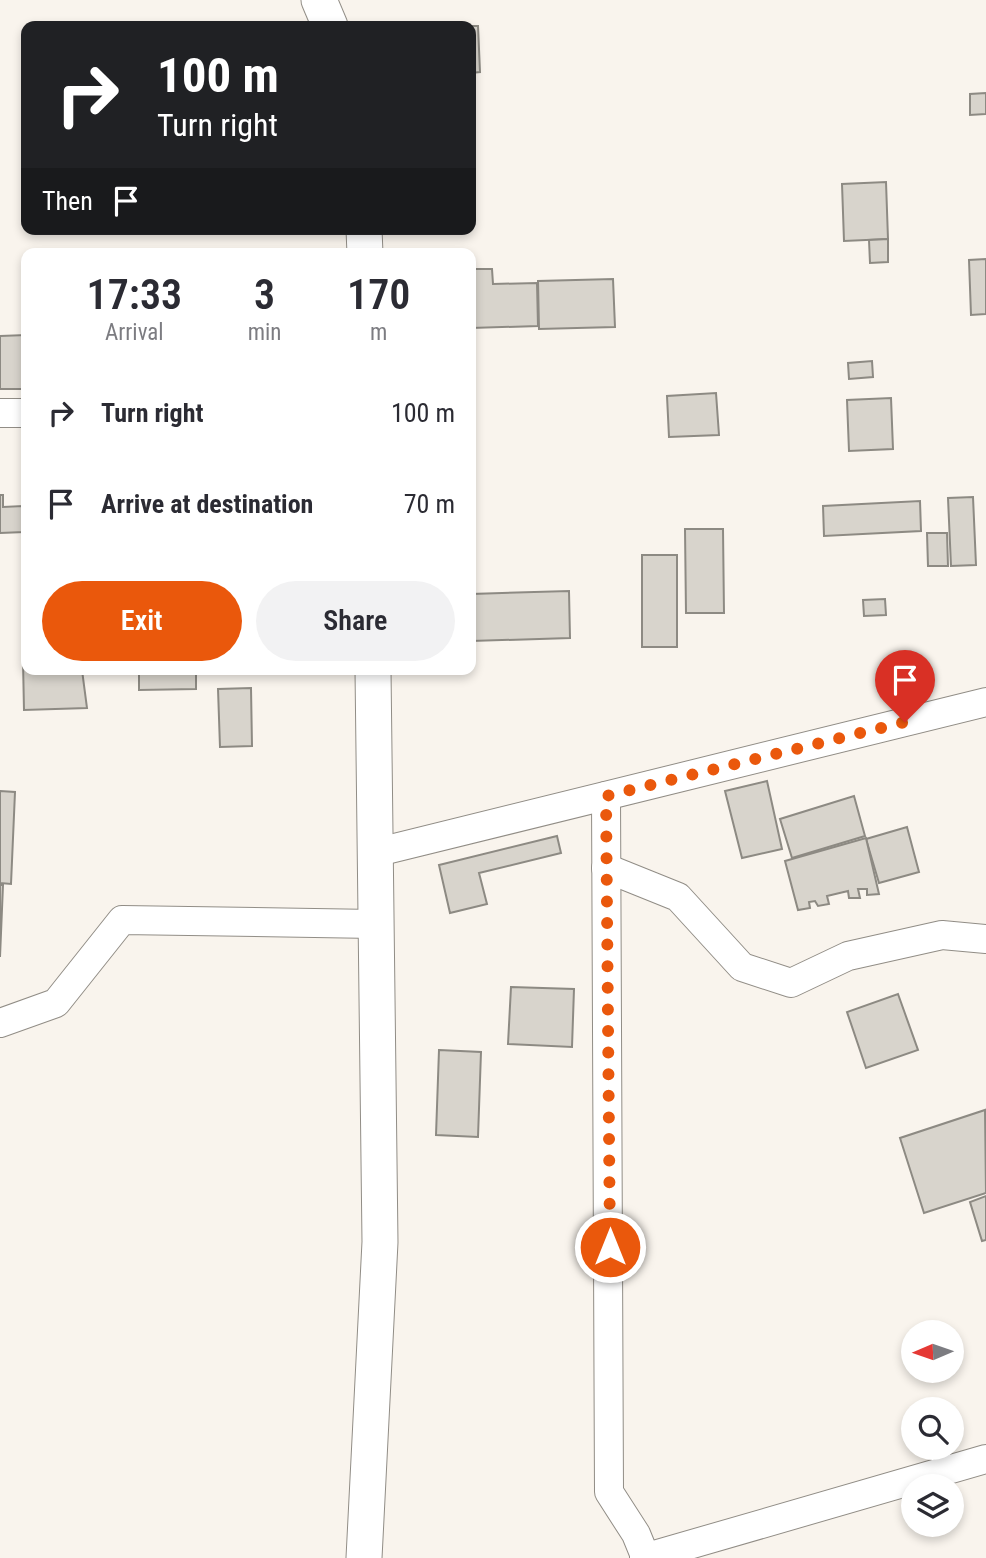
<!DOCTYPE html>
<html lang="en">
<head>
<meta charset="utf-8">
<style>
	body { margin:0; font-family:"Roboto Condensed",sans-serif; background:#f2f2f3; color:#2b2b33; height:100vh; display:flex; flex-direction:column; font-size:26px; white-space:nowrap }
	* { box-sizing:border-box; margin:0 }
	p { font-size:23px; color:#7c7c81 }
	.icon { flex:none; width:38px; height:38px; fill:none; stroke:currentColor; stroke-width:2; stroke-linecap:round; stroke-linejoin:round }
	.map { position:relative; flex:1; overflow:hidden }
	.drawer { position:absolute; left:21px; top:248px; width:455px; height:427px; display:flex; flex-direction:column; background:#fff; border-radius:14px; box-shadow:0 4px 10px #0003 }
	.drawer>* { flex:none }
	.hud { position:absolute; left:21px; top:21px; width:455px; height:214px; border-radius:14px; box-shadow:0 4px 10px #0003; background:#202124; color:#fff; overflow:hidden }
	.needle { width:46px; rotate:268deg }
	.fabs { position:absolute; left:901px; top:1320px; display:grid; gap:14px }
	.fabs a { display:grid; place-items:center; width:63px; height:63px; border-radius:50%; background:#fff; box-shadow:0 4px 10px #0003; font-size:35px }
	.pin { position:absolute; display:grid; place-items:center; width:60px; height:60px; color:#fff; margin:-72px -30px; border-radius:50% 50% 50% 0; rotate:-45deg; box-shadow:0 0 7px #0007 }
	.pin .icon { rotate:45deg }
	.me { position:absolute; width:77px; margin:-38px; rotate:0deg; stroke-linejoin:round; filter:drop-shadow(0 0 5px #0008) }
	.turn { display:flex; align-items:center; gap:24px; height:147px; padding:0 21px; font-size:32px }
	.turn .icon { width:91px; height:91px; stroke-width:2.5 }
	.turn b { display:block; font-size:49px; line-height:60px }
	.then { display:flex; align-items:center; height:66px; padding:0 21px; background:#0003; gap:14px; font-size:26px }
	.eta { display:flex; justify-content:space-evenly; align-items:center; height:119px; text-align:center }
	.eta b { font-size:42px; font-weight:600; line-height:49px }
	.button { display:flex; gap:14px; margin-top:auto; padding:14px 21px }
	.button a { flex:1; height:80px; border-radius:42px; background:#ea580c; color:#fff; font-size:28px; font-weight:600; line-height:80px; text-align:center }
	.button a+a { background:#f2f2f3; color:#2b2b33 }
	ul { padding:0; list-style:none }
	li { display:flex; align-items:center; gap:21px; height:91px; padding:0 21px }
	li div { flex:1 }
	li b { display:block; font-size:26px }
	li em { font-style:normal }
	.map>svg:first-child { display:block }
	.building { fill:#d8d4cc; stroke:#8d8a83; stroke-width:2 }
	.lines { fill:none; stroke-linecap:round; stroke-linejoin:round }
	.minor-casing { stroke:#918d86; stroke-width:30 }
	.tertiary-casing { stroke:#918d86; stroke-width:37 }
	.minor { stroke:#fff; stroke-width:28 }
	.tertiary { stroke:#fff; stroke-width:35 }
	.route { stroke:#ea580c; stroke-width:12; stroke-dasharray:0 21.6 }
</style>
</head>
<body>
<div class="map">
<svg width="986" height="1558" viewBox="0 0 986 1558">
	<rect width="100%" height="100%" fill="#f9f4ed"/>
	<g class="building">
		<path d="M 461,26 L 478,26 L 480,72 L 471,73 L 471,26 Z"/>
		<path d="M 986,93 L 986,114 L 970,115 L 970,94 Z"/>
		<path d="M 886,182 L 888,239 L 844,241 L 842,184 Z"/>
		<path d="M 888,239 L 888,262 L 870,263 L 869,240 Z"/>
		<path d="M 986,259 L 986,314 L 971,315 L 969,260 Z"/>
		<path d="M 471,269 L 492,269 L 493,284 L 537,283 L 538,326 L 471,328 Z"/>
		<path d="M 613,279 L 615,327 L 539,329 L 538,281 Z"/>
		<path d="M 26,335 L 26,389 L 0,389 L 0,336 Z"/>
		<path d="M 872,361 L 873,377 L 849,379 L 848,363 Z"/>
		<path d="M 716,393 L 719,435 L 669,437 L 667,396 Z"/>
		<path d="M 891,398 L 893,449 L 849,451 L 847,400 Z"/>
		<path d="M 0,495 L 3,495 L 3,507 L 23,506 L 24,532 L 0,533 Z"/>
		<path d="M 973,497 L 976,565 L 951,566 L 948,498 Z"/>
		<path d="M 920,501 L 921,531 L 824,536 L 823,506 Z"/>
		<path d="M 685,529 L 723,529 L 724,613 L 686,613 Z"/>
		<path d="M 927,533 L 947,533 L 948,566 L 928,566 Z"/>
		<rect x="642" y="555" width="35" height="92"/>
		<path d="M 569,591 L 570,638 L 471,641 L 471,594 Z"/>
		<path d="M 885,599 L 886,615 L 864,616 L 863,600 Z"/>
		<path d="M 23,661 L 26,661 L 26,670 L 82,670 L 87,708 L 24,710 Z"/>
		<path d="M 139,670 L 196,670 L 196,689 L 139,690 Z"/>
		<path d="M 251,688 L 252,746 L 220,747 L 218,689 Z"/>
		<path d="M 767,781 L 782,849 L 742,858 L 725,791 Z"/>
		<path d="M 0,791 L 15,792 L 11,884 L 0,883 Z"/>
		<path d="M 854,796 L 865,836 L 792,858 L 780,819 Z"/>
		<path d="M 907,827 L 919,872 L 879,883 L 866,839 Z"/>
		<path d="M 557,836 L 561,853 L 479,873 L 487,904 L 450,913 L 439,865 Z"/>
		<path d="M 866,838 L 879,894 L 867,895 L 867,889 L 858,889 L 860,898 L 849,898 L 848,891 L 827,896 L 829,904 L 818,906 L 815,901 L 809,902 L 810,908 L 798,910 L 785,861 Z"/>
		<path d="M 0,885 L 3,885 L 0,957 Z"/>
		<path d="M 511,987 L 574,989 L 572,1047 L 508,1044 Z"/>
		<path d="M 898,994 L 918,1050 L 866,1068 L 847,1012 Z"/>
		<path d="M 439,1050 L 481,1052 L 478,1137 L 436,1135 Z"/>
		<path d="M 985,1110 L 986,1193 L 924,1213 L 900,1138 Z"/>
		<path d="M 986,1196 L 986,1240 L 982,1241 L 970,1202 Z"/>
	</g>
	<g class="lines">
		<defs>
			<g id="minor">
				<path d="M 0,413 L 26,413"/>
				<path d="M 606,796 L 609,1492 L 636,1534 L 645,1556"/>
				<path d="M 374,853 L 986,702"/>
				<path d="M 606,868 L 678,897 L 742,967 L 791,983 L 848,956 L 942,935 L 986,939"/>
				<path d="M 0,1023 L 56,1003 L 122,920 L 375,924"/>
				<path d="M 644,1558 L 986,1459"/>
			</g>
			<g id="tertiary">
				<path d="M 319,0 L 330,26"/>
				<path d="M 364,229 L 365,254"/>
				<path d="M 364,1558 L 380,1242 L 373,670"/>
			</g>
		</defs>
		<use href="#minor" class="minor-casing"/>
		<use href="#tertiary" class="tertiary-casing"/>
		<use href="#minor" class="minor"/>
		<use href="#tertiary" class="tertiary"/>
	</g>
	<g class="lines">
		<path class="route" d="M 610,1247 L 606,796 L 905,722"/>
	</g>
</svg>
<div class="fabs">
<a><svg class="needle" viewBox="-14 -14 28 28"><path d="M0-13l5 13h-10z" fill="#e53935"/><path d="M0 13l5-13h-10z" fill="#7c7c81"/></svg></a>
<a><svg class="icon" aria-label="search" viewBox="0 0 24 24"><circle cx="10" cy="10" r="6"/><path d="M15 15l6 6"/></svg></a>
<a><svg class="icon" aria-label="layers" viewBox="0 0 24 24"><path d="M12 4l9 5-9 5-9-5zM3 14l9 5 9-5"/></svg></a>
</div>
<div class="pin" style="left:905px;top:722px;background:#d93025"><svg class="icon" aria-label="arrive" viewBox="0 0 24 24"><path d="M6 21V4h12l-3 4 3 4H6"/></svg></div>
<svg class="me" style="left:610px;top:1247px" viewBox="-20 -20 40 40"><circle r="17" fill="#ea580c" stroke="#fff" stroke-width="3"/><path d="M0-11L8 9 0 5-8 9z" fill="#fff"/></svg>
<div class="hud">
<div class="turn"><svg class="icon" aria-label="right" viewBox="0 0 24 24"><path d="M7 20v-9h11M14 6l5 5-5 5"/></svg><div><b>100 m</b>Turn right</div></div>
<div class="then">Then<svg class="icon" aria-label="arrive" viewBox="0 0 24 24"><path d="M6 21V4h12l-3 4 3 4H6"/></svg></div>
</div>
<section class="drawer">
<div class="eta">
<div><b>17:33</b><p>Arrival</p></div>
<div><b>3</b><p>min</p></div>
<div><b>170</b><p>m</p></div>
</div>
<ul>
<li><svg class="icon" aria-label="right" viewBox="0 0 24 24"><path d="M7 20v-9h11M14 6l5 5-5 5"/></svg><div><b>Turn right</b></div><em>100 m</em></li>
<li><svg class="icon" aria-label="arrive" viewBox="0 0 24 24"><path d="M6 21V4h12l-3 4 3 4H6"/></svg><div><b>Arrive at destination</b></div><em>70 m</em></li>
</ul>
<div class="button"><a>Exit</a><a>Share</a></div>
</section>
</div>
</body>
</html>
